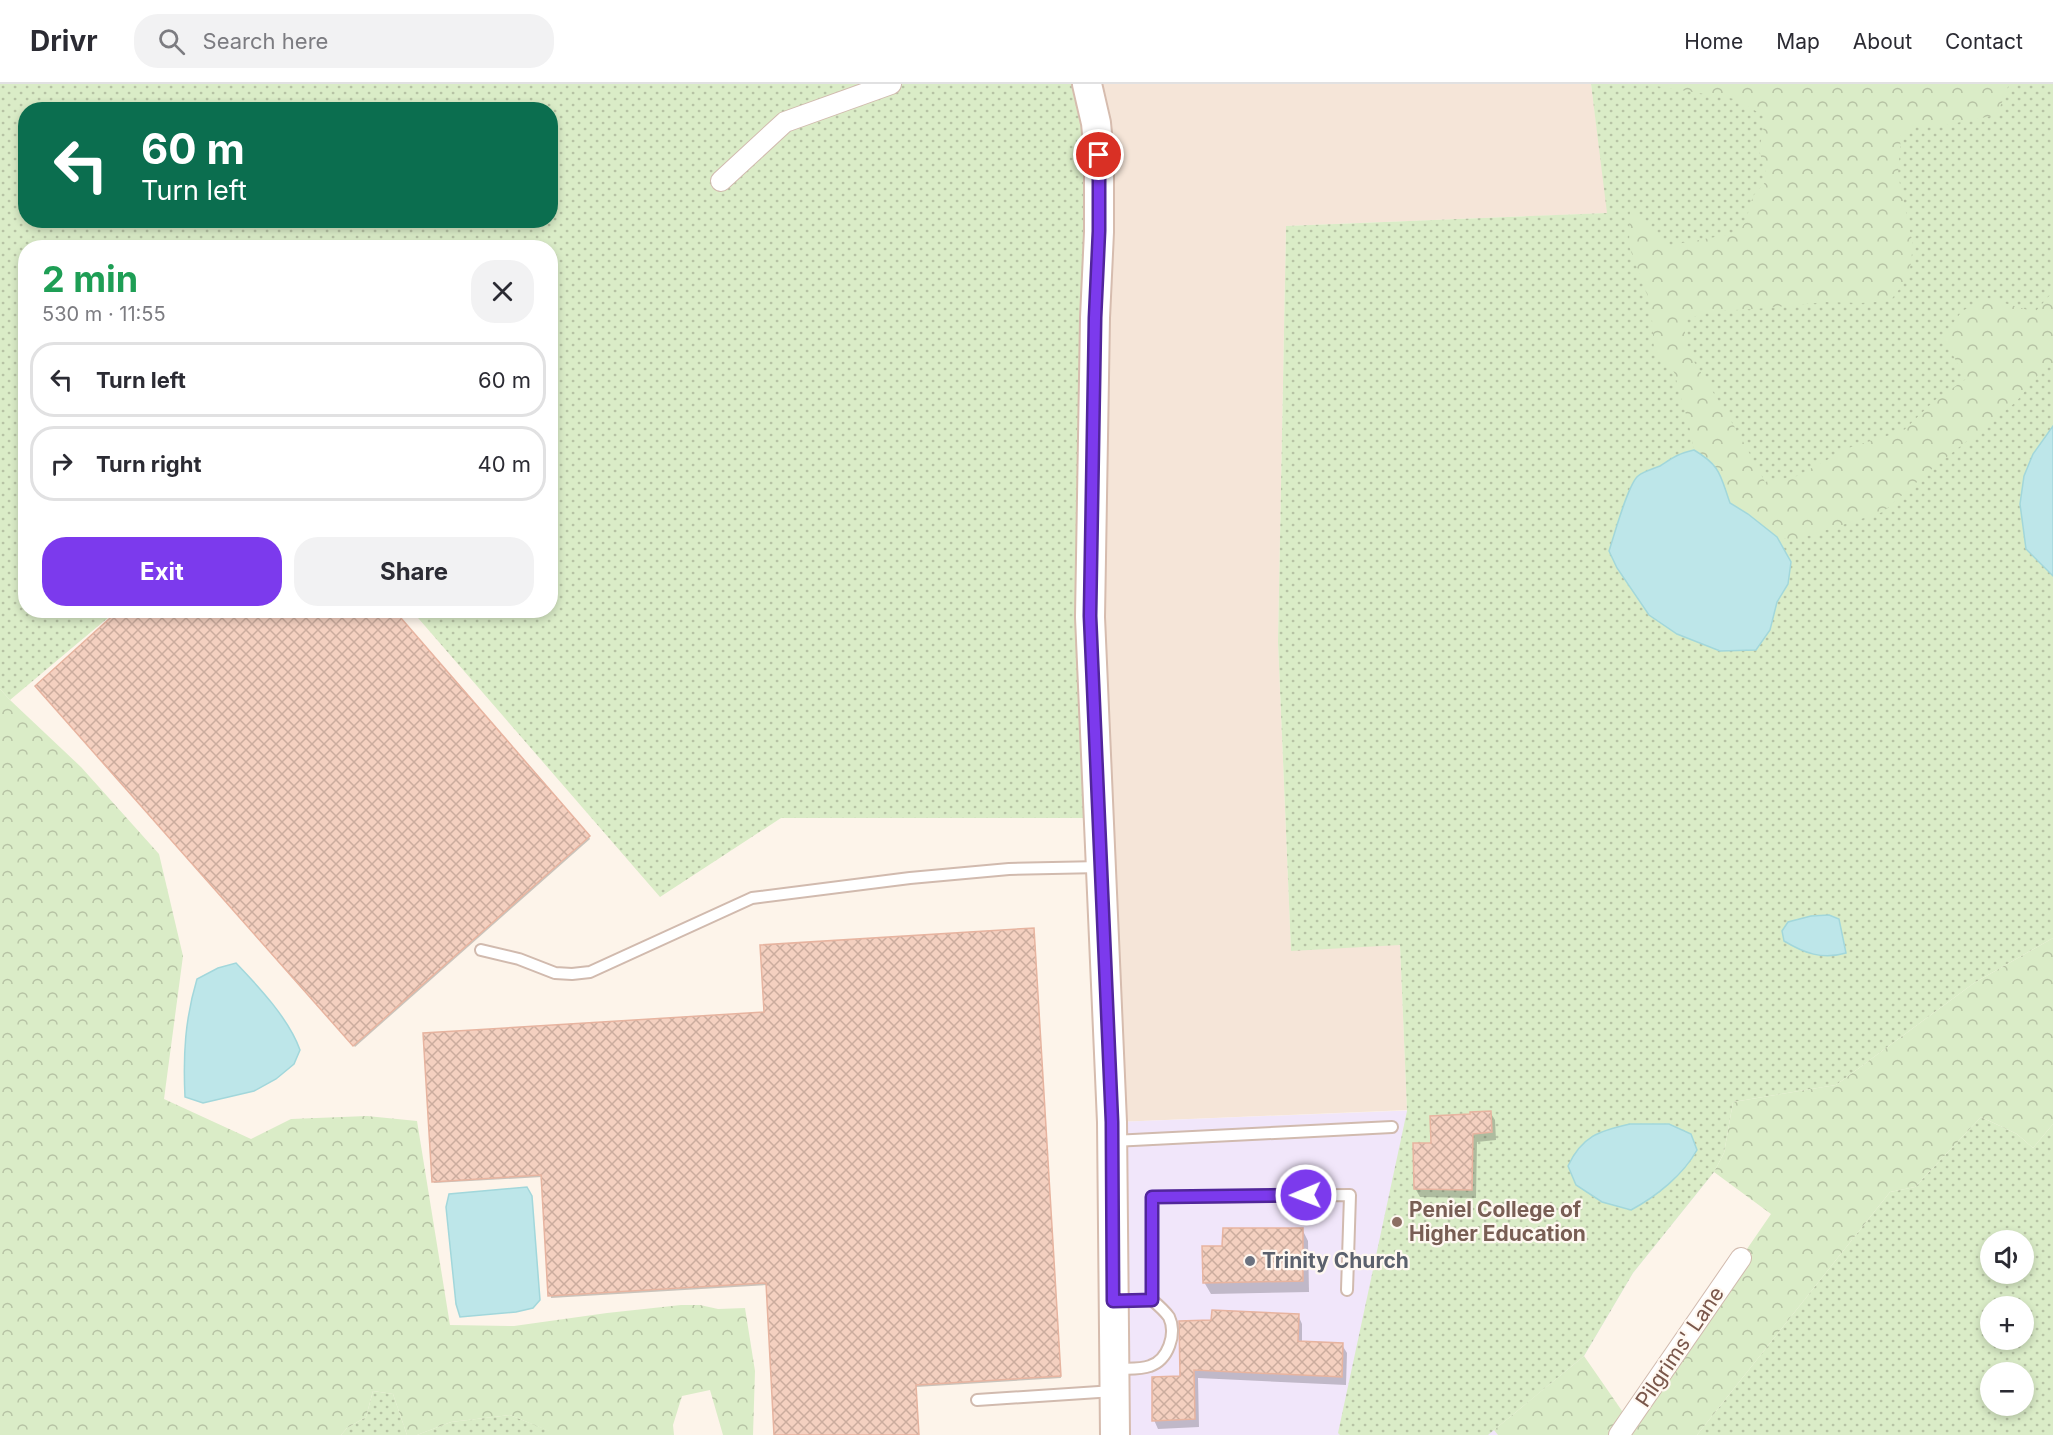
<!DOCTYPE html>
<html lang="en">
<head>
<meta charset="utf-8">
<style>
	body { margin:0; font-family:Inter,sans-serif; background:#f2f2f3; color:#2b2b33; height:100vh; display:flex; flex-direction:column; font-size:22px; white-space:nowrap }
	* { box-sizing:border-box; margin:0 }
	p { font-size:20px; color:#7c7c81 }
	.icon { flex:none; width:33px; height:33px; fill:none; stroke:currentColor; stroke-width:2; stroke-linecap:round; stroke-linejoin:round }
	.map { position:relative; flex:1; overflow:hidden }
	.panel { position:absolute; left:18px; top:156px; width:540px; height:378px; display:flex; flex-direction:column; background:#fff; border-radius:24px; box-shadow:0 3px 9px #0003 }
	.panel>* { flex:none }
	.top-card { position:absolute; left:18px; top:18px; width:540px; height:126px; border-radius:24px; box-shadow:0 3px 9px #0003; background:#0b6e4f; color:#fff; overflow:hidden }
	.controls { position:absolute; left:1980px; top:1146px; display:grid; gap:12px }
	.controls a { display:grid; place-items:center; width:54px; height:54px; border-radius:50%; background:#fff; box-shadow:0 3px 9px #0003; font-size:30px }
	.pin { position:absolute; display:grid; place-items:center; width:51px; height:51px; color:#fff; margin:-26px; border:3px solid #fff; border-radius:50%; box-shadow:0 2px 6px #0007 }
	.me { position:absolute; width:66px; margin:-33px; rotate:269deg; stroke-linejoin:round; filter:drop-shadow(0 0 4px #0008) }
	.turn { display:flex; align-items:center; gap:21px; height:126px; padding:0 24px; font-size:27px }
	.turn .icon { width:78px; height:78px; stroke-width:2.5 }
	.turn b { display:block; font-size:42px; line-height:51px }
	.round { display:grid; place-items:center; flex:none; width:63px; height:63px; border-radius:24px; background:#f2f2f3 }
	.headline { display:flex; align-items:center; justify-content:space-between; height:102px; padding:0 24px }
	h1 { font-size:36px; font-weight:700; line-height:45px; color:#1e9e55 }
	.primary-button { display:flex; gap:12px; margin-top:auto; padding:12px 24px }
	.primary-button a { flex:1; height:69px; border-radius:24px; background:#7c3aed; color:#fff; font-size:24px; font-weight:700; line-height:69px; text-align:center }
	.primary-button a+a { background:#f2f2f3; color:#2b2b33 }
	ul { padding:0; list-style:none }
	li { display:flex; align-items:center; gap:18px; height:75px; margin:0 12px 9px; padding:0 12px; border:3px solid #e1e1e2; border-radius:24px }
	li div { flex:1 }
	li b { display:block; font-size:22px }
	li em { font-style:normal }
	header { display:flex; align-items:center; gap:36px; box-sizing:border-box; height:84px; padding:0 30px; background:#fff; border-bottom:2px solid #e1e1e2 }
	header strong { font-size:28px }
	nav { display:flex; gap:33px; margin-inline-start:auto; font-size:21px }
	.search { width:420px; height:54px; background:#f2f2f3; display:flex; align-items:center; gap:15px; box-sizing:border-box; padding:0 21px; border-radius:24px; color:#7c7c81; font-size:22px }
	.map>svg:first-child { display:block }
	.residential { fill:#f5e5d8 }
	.education { fill:#f1e6fa }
	.grass { fill:url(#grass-dots); fill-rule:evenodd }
	.forest { fill:url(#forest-crowns) }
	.water { fill:#bde6e9; stroke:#a2d7db; stroke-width:1.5 }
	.shadow { fill:#0003 }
	.building { fill:url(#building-cross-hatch); stroke:#e7b4a0; stroke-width:1.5 }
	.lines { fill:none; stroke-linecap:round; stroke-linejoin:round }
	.lane-casing { stroke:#d1baae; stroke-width:14 }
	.street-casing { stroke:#d1baae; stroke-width:22 }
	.secondary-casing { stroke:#d6bcae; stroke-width:32 }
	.lane { stroke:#fff; stroke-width:10 }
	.street { stroke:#fff; stroke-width:20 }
	.secondary { stroke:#fff; stroke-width:28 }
	.route-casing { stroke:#51269a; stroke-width:15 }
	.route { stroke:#7c3aed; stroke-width:10 }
	.education-dot { fill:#8d6e63; stroke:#fff8f1; stroke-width:2 }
	.worship-dot { fill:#6b7280; stroke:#fff8f1; stroke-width:2 }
	.labels { text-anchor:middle; stroke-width:4.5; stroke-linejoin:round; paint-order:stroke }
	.education-label { font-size:21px; font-weight:bold; fill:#785e54; stroke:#fff8f1; text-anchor:start }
	.worship-label { font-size:21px; font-weight:bold; fill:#5b616d; stroke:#fff8f1; text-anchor:start }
	.street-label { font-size:21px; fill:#7a574b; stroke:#fff8f1 }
</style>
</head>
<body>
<header>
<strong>Drivr</strong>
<div class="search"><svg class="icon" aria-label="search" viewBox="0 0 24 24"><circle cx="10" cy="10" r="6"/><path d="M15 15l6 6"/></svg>Search here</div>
<nav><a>Home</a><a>Map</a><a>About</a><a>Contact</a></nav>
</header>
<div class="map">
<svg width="2053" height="1351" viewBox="0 0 2053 1351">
	<defs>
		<pattern id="grass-dots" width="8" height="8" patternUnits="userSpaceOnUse" patternTransform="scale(1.5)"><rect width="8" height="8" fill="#daecc7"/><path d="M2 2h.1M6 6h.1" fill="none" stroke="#b6c2a4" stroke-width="1.8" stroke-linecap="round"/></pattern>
		<pattern id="forest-crowns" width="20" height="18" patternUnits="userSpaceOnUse" patternTransform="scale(1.5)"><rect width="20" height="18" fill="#daecc7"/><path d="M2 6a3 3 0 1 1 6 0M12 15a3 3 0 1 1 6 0" fill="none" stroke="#b6c2a4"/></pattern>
		<pattern id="building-cross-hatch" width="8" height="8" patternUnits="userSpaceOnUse" patternTransform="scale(1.5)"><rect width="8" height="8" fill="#f4d0c0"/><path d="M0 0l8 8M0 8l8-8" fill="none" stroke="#cbac9e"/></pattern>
	</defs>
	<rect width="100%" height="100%" fill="#fdf4ea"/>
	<path class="residential" d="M 1094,0 L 1591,0 L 1608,129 L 1286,142 L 1278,558 L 1291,866 L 1400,860 L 1407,1026 L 1117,1038 L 1098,533 Z"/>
	<path class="education" d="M 1722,1014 L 1714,1088 L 1633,1189 L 1584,1272 L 1494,1345 L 1498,1351 L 1126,1351 L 1117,1038 Z"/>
	<g class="grass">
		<path d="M 0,0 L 1087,0 L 1099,734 L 781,734 L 660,813 L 412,527 L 550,526 L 550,164 L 26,164 L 26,526 L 116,527 L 10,616 L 0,605 ZM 26,26 L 550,26 L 550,136 L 26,136 Z"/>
		<path d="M 1591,0 L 2053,0 L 2053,854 L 1974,899 L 1836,1001 L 1733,1018 L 1724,1069 L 1714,1088 L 1633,1189 L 1584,1272 L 1488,1351 L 1340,1351 L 1338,1349 L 1407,1027 L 1400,861 L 1291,867 L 1278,558 L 1286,142 L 1607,129 Z"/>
		<path d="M 1981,1033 L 2017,1050 L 2033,1064 L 2053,1040 L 2053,1351 L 1697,1351 L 1890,1108 L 1915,1103 ZM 1990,1156 L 2024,1156 L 2024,1190 L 1990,1190 ZM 1990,1222 L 2024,1222 L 2024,1256 L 1990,1256 ZM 1990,1288 L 2024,1288 L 2024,1322 L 1990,1322 Z"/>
		<path d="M 373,1307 L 393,1310 L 407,1351 L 341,1351 L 347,1344 L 366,1333 Z"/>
		<path d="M 510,1331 L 550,1347 L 549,1351 L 417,1351 L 451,1338 Z"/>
	</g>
	<g class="forest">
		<path d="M 1654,0 L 2009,0 L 1997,31 L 1941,42 L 1911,43 L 1901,50 L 1898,91 L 1913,161 L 1909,193 L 1890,217 L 1861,219 L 1826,218 L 1755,225 L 1715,227 L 1685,235 L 1685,263 L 1739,350 L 1765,398 L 1797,392 L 1851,363 L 1903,347 L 1935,316 L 1966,295 L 1943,253 L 1962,227 L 1987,214 L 2035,228 L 2049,212 L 2053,211 L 2053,280 L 2044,284 L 2016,318 L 1933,384 L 1883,428 L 1795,456 L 1777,453 L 1748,430 L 1730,419 C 1721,391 1720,382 1694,366 L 1689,341 L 1674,288 L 1654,265 L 1651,221 L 1629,162 L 1630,125 L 1666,162 L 1737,149 L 1745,139 L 1753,112 L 1768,95 L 1759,66 L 1766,33 L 1735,15 L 1656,2 Z"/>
		<path d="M 0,605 L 10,616 L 81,683 L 159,770 L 183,872 L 164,1015 L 251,1055 L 291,1035 L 367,1032 L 417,1037 L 450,1241 L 514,1242 L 607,1229 L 681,1221 L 700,1221 L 718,1225 L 745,1224 L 755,1287 L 753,1351 L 723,1351 L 710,1306 L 682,1312 L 673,1341 L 674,1351 L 549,1351 L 549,1347 L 510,1331 L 451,1338 L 417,1351 L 407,1351 L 393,1310 L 373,1307 L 366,1333 L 347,1344 L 341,1351 L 0,1351 Z"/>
		<path d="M 2053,854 L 2053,1040 L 2033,1064 L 2017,1050 L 1981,1033 L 1915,1103 L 1890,1108 L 1697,1351 L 1498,1351 L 1494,1346 L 1584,1272 L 1629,1337 L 1771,1130 L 1714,1088 L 1724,1069 L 1733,1018 L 1836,1001 L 1974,899 Z"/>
	</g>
	<g class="water">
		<path d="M 2053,342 L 2053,492 L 2026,465 L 2020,420 L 2024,392 L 2033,370 Z"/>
		<path d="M 1694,366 C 1721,382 1720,391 1730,419 L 1748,430 L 1777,453 L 1791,478 L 1788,500 L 1777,518 L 1770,546 L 1756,566 L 1720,567 L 1677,550 L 1649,531 L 1617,484 L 1609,467 C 1614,452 1628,400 1638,392 C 1644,387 1653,385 1660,382 C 1674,373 1677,370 1694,366 Z"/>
		<path d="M 1829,831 L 1839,835 L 1846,869 C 1822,876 1804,869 1784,857 L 1782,847 L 1788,838 L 1811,832 Z"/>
		<path d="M 236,879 C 259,903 289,935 300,966 L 294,980 L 276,995 L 254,1007 L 203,1019 L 185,1013 C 183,971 185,935 197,895 L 218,884 Z"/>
		<path d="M 1630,1040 L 1669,1040 L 1691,1050 L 1697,1066 C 1683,1091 1657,1112 1631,1126 L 1602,1118 L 1576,1101 L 1568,1082 C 1582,1052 1599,1047 1630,1040 Z"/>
		<path d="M 527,1103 L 532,1112 L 540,1216 L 533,1224 L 516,1228 L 460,1233 L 456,1220 L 446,1123 L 449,1110 Z"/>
	</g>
	<g class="shadow">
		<path d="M 38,604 L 589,753 L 590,755 L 355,963 Z"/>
		<path d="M 1033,846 L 1061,1294 L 916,1303 L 919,1351 L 776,1351 L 767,1201 L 551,1214 L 542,1093 L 434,1099 L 433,1097 L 766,930 Z"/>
		<path d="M 1490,1028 L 1495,1036 L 1496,1056 L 1477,1058 L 1476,1114 L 1420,1113 L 1415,1104 L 1433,1060 L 1471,1032 Z"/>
		<path d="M 1302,1145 L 1308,1157 L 1309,1208 L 1211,1210 L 1204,1198 Z"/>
		<path d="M 1298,1231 L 1302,1240 L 1302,1259 L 1342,1261 L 1347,1269 L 1346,1301 L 1198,1294 L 1199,1343 L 1158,1345 L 1154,1336 L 1181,1294 L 1181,1238 Z"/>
	</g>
	<g class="building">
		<path d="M 119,526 L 394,526 L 590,752 L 353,962 L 35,602 Z"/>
		<path d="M 1034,844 L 1061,1292 L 916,1301 L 919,1351 L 774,1351 L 766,1199 L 548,1212 L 541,1091 L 432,1098 L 423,949 L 764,928 L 760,861 Z"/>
		<path d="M 1491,1027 L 1492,1048 L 1473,1050 L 1472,1106 L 1414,1105 L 1413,1059 L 1431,1059 L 1430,1032 L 1470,1030 L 1470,1028 Z"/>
		<path d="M 1223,1144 L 1303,1144 L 1303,1197 L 1203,1199 L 1202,1162 L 1222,1162 Z"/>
		<path d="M 1212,1226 L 1299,1230 L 1298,1257 L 1343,1259 L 1342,1293 L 1194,1286 L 1195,1335 L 1152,1337 L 1152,1293 L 1180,1292 L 1179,1237 L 1211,1236 Z"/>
	</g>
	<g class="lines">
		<defs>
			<g id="lane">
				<path d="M 481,866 L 519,875 L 555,889 L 572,890 L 590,888 L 752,814 L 910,794 L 1009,785 L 1101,783"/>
				<path d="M 1113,1057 L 1392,1043"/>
				<path d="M 1116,1217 L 1152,1216 L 1152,1113 L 1350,1111 L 1347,1206"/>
				<path d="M 1116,1285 C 1127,1284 1139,1286 1150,1282 C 1168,1276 1177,1250 1169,1233 C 1164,1226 1158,1221 1152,1216"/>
				<path d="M 977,1316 L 1114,1307"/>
			</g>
			<g id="street">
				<path d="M 721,97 L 785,38 L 891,0"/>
				<path d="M 1619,1351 L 1741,1174"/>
			</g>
			<path id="secondary" d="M 1087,0 L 1096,39 L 1099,71 L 1099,148 L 1095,234 L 1090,533 L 1112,1038 L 1115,1351"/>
		</defs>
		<use href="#lane" class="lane-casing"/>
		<use href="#street" class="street-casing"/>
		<use href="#secondary" class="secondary-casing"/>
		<use href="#lane" class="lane"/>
		<use href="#street" class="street"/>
		<use href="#secondary" class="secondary"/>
	</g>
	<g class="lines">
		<defs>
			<path id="route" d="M 1099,71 L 1099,147 L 1095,234 L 1090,532 L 1112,1038 L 1113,1217 L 1152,1216 L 1152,1113 L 1306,1111"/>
		</defs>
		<use href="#route" class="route-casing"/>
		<use href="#route" class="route"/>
	</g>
	<circle class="education-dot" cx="1397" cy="1138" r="6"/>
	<circle class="worship-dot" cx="1250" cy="1177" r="6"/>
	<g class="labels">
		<g class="education-label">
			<text x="1409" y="1133">Peniel College of<tspan x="1409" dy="24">Higher Education</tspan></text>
		</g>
		<g class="worship-label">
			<text x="1262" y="1184">Trinity Church</text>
		</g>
		<g class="street-label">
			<text transform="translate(1680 1263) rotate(-56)" y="7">Pilgrims' Lane</text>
		</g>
	</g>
</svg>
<div class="controls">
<a><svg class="icon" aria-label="sound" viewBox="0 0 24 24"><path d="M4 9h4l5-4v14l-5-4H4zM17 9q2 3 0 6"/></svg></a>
<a>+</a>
<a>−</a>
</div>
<div class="pin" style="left:1099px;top:71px;background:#d93025"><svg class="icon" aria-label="arrive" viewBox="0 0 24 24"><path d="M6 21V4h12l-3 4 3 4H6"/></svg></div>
<svg class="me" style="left:1306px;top:1111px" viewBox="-20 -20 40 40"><circle r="17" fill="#7c3aed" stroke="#fff" stroke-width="3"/><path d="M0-11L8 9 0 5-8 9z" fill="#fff"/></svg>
<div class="top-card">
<div class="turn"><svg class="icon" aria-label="left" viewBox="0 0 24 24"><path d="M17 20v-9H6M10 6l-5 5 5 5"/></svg><div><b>60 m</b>Turn left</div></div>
</div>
<section class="panel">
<div class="headline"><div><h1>2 min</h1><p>530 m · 11:55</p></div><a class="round"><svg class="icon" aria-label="close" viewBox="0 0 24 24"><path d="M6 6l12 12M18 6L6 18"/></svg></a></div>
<ul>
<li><svg class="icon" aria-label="left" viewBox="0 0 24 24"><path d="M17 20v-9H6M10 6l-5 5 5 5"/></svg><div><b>Turn left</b></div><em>60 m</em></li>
<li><svg class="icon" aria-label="right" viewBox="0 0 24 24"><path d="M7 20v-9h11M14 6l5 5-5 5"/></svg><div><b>Turn right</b></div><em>40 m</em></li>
</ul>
<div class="primary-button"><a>Exit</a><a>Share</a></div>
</section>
</div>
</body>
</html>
